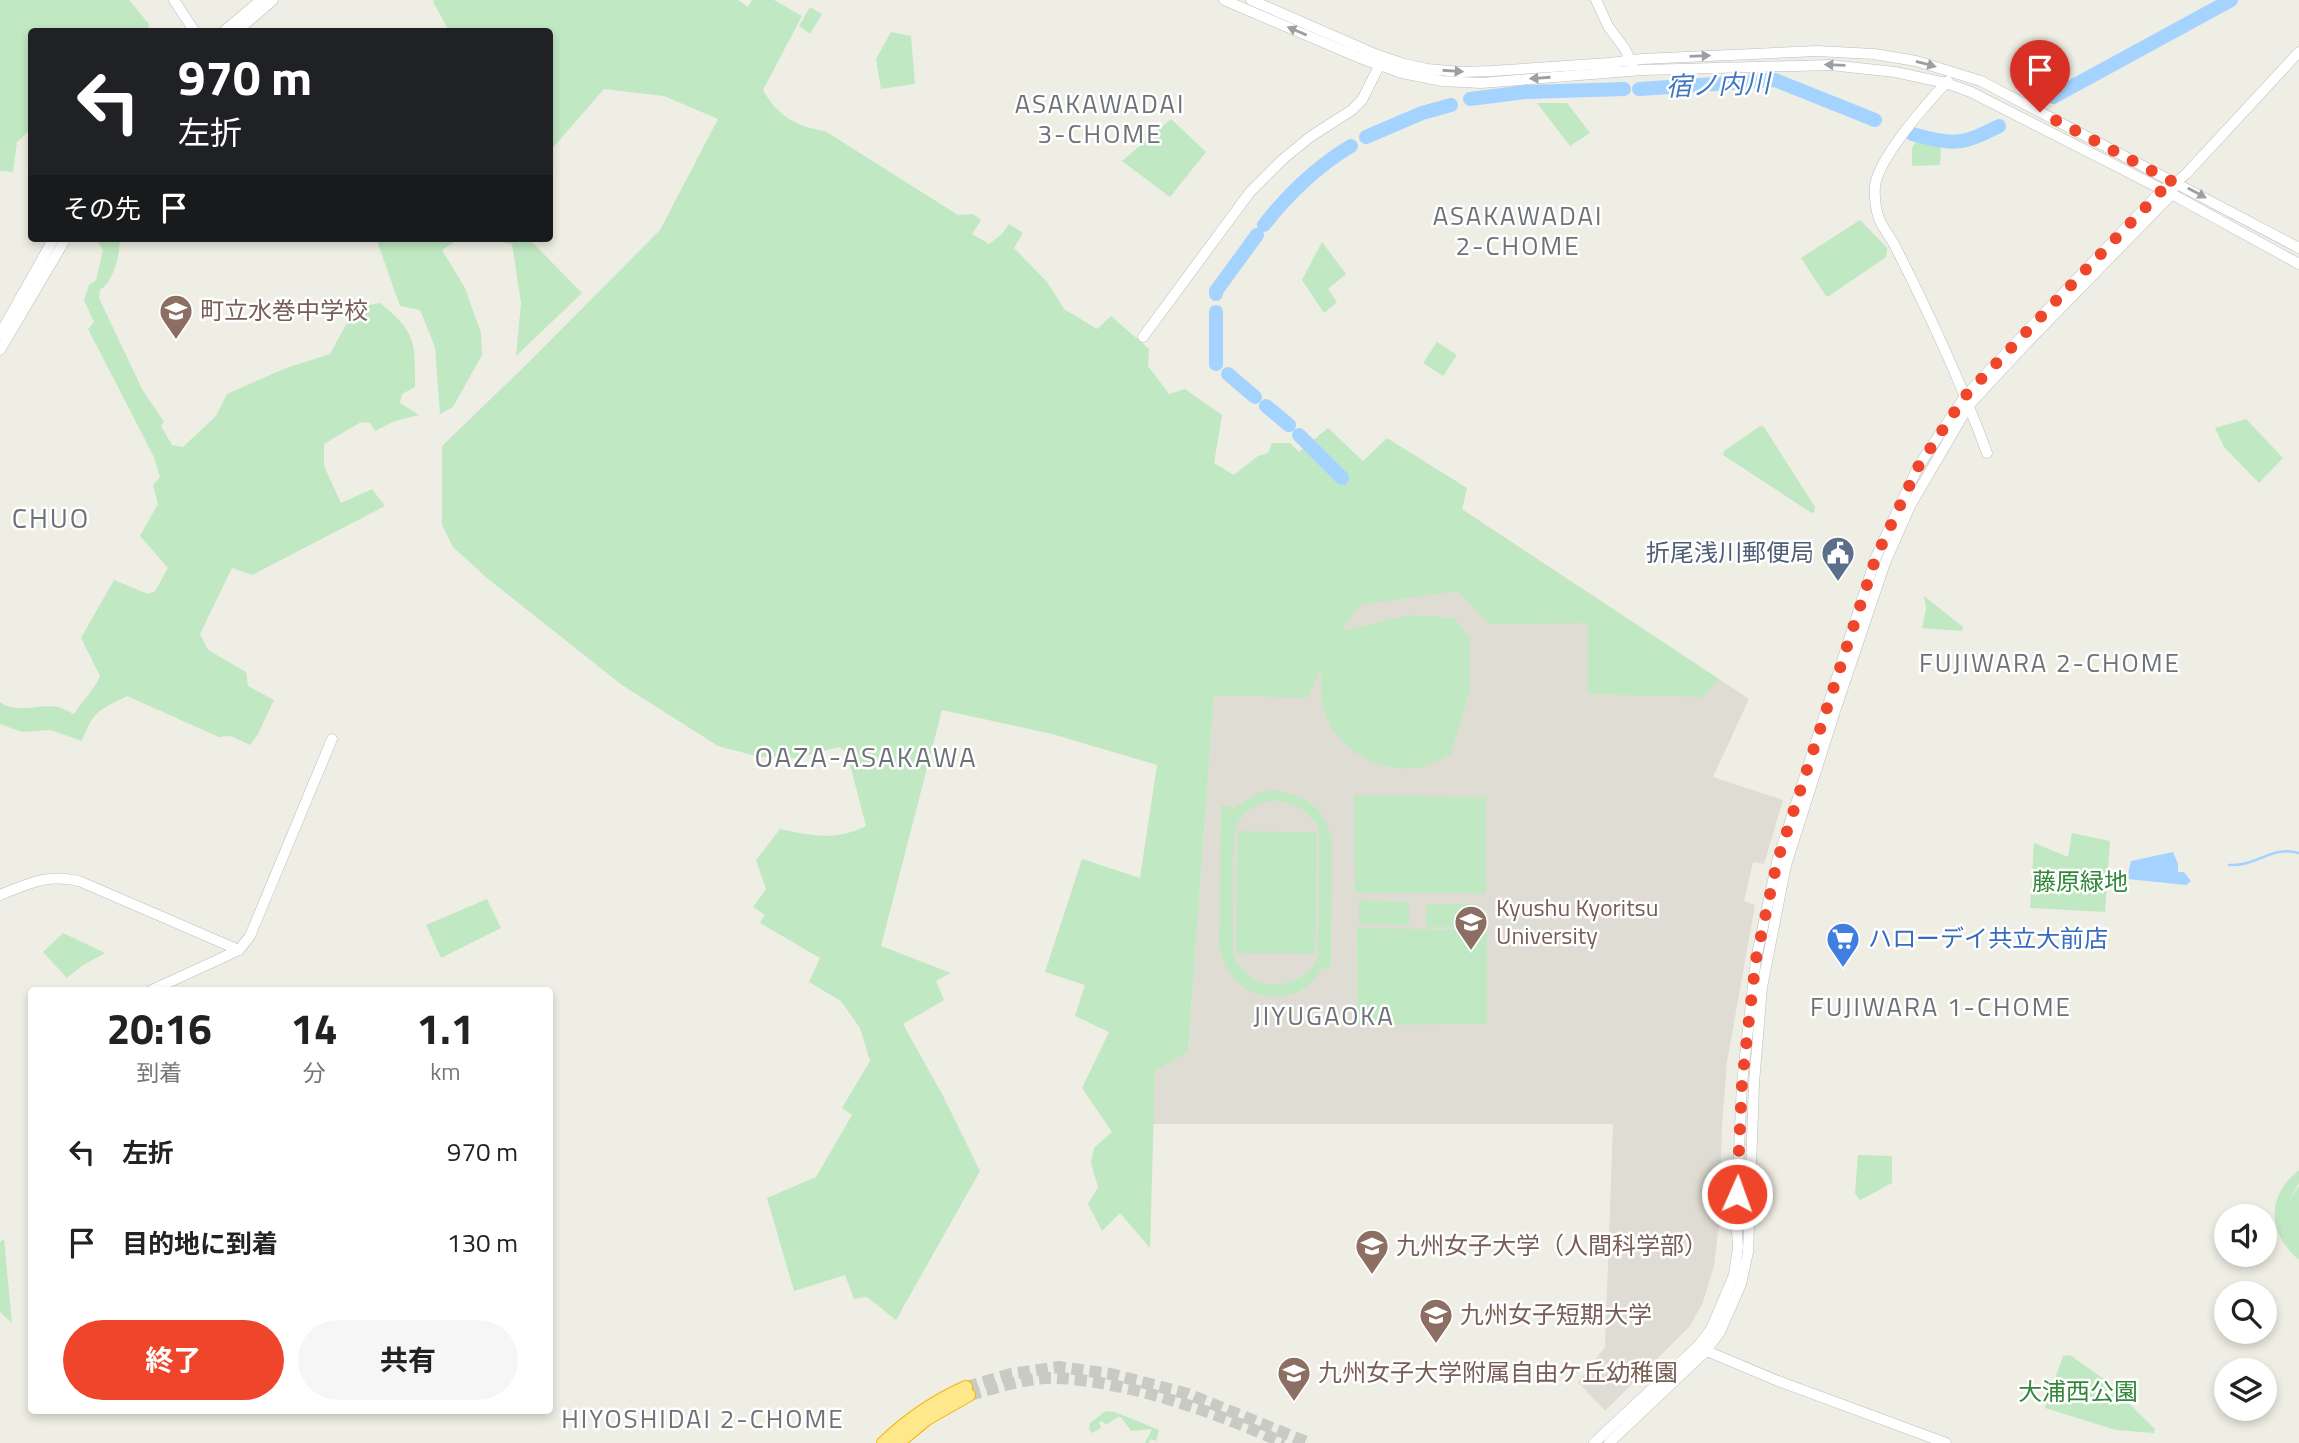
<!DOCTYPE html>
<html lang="ja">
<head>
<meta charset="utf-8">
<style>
	body { margin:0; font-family:"Titillium Web","Noto Sans JP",sans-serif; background:#f6f6f6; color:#222; height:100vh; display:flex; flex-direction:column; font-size:26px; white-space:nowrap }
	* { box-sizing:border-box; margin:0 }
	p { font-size:23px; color:#767676 }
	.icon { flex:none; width:38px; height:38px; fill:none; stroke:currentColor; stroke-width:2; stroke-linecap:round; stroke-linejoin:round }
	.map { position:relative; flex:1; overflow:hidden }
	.details { position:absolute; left:28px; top:987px; width:525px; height:427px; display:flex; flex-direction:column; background:#fff; border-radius:7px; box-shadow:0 4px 10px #0003 }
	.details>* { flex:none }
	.guide { position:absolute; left:28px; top:28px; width:525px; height:214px; border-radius:7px; box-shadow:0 4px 10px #0003; background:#202124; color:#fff; overflow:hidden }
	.tools { position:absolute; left:2214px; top:1204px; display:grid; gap:14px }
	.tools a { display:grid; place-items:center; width:63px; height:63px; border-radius:50%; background:#fff; box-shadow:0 4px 10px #0003; font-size:35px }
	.pin { position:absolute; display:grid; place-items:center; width:60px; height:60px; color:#fff; margin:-72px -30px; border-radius:50% 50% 50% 0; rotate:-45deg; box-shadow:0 0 7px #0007 }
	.pin .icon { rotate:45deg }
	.me { position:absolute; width:77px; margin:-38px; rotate:2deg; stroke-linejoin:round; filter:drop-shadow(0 0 5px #0008) }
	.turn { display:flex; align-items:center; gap:24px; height:147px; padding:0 35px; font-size:32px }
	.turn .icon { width:91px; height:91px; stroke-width:2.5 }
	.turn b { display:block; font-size:49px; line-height:60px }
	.then { display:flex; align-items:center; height:66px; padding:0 35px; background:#0003; gap:14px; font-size:26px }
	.eta { display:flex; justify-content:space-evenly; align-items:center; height:119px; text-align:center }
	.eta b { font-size:42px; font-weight:700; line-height:49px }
	.button { display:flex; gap:14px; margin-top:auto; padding:14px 35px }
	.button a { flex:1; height:80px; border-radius:42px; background:#ef452a; color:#fff; font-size:28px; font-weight:700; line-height:80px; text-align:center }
	.button a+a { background:#f6f6f6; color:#222 }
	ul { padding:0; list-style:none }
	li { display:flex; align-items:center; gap:21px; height:91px; padding:0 35px }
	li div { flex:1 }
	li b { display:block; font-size:26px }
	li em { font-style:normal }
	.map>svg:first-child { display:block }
	.education { fill:#dfddd3 }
	.green { fill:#c0e8c2; fill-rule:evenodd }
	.water { fill:#a5d3ff }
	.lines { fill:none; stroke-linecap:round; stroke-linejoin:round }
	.stream { stroke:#a5d3ff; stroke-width:2.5 }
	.river { stroke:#a5d3ff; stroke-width:14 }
	.highway-tunnel { stroke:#cacac4; stroke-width:12; stroke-dasharray:12 6; stroke-linecap:butt }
	.secondary-casing { stroke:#babdc3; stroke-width:11 }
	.highway-casing { stroke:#f4b500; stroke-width:14 }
	.secondary { stroke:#fff; stroke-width:10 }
	.highway { stroke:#ffe88c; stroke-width:12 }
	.oneway { fill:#9da0a3 }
	.route { stroke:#ef452a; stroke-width:12; stroke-dasharray:0 21.6 }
	.labels { text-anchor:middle; stroke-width:5; stroke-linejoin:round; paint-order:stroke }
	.education-label { font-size:24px; fill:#785e54; stroke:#fff; text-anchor:start }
	.service-label { font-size:24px; fill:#4e5e75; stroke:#fff; text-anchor:end }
	.park-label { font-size:24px; fill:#32873b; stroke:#fff }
	.shop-label { font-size:24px; fill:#366cbe; stroke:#fff; text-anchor:start }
	.water-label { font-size:26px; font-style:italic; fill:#4077bf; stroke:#fff }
	.neighbourhood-label { font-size:26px; letter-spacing:2px; fill:#6d7278; stroke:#fff }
	.quarter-label { font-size:28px; letter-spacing:2px; fill:#6d7278; stroke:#fff }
</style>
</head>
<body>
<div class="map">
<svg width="2299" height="1443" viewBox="0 0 2299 1443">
	<rect width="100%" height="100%" fill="#efeee4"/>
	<path class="education" d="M 1462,509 L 1749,699 L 1713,777 L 1783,800 L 1764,864 L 1753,862 L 1744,901 L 1755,905 L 1727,1062 L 1722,1124 L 1719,1224 L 1714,1266 L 1703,1302 L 1690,1326 L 1605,1411 L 1578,1382 L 1605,1347 L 1613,1124 L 1153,1124 L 1155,1070 L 1188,1051 L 1214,695 L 1334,640 L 1358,597 Z"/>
	<g class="green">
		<path d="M 0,0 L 129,0 L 149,24 L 148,31 L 32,32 L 31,129 L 17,142 L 13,172 L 0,171 Z"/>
		<path d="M 434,0 L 738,0 L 748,7 L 752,0 L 774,0 L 802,16 L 763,90 C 777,115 796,127 825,131 L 958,215 L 973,214 L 981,220 L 972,234 L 989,244 L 1002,234 L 1009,224 L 1023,233 L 1014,248 L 1047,282 L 1064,309 L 1097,329 L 1111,316 L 1149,349 L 1148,366 L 1169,394 L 1185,389 L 1222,415 L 1214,463 L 1234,475 L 1258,456 L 1268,453 L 1272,443 L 1290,443 L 1299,452 L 1328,428 L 1363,461 L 1387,438 L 1467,488 L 1462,510 L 1719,679 L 1703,697 L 1588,694 L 1588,623 L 1489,624 L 1458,591 L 1360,605 L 1341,631 L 1411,615 L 1454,618 L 1470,637 L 1470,689 L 1451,754 C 1442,758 1431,765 1421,767 C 1383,775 1341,752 1326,716 C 1319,700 1321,683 1322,667 L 1307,698 L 1214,695 L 1188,1051 L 1155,1071 L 1150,1248 L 1120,1213 L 1102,1231 L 1088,1204 L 1098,1187 L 1091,1163 L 1094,1148 L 1112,1132 L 1082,1088 L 1109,1032 L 1075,1016 L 1085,985 L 1045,972 L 1082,859 L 1140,878 L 1157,765 L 1052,734 L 942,710 L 881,946 L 951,973 L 936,981 L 944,1000 L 903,1024 L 943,1096 L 980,1171 L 896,1320 L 867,1297 L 854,1299 L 845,1275 L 794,1291 L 767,1198 L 816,1177 L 852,1115 L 842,1108 L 870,1061 L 860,1028 L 841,1001 L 809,982 L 820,958 L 760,923 L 765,915 L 753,907 L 766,889 L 756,860 L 780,829 C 812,836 836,841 866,826 L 847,753 L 839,747 L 796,758 L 760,757 L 718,746 L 622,685 L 487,578 L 453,547 L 442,525 L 442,446 L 530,361 L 660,230 L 718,119 L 664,96 L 604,89 L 550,151 L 550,32 L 449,31 L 433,2 Z"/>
		<path d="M 810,7 L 822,14 L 810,34 L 799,26 Z"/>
		<path d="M 891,32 L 911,36 L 915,84 L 881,89 L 876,59 Z"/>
		<path d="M 1537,103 L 1567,103 L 1590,133 L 1570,146 Z"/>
		<path d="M 1171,119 L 1206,152 L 1170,197 L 1122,161 Z"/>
		<path d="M 1917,140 L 1941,147 L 1940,165 L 1912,166 L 1912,148 Z"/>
		<path d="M 1860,220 L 1887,248 L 1886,257 L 1829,296 L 1826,296 L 1801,258 Z"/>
		<path d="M 95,238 L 120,238 C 120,254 114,281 100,290 L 99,298 L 142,389 L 164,422 L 161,426 L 172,445 L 183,447 L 216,416 L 227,394 L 286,368 L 330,354 L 355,308 L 380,303 C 417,333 415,342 415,387 L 402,394 L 400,403 L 419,415 L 395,421 L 375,431 L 370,423 L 361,422 L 324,444 L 324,466 L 341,503 L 372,489 L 385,506 L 252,575 L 232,568 L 200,634 L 208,650 L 246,672 L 248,686 L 274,700 L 257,736 L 250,745 L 231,736 L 219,737 L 127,696 C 98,711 94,710 82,741 L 50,730 L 22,732 L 0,724 L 0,702 C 17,715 39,703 58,707 C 63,708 69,712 74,714 C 81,703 97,686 100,676 L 81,638 L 114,580 L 148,594 L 155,591 L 168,568 L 140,536 L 158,504 L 153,485 L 160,477 L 154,457 L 88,329 L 94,322 L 84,300 L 89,285 L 96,280 L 103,250 Z"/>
		<path d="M 376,238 L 460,238 L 442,250 L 465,288 L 481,333 L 482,355 L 453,407 L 440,414 L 435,347 L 420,310 L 400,306 Z"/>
		<path d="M 479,238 L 528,238 L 582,293 L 516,356 L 521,303 L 512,244 Z"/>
		<path d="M 1322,242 L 1346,274 L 1328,289 L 1337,302 L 1324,313 L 1302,280 Z"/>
		<path d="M 1437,342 L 1457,355 L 1443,376 L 1423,363 Z"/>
		<path d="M 2246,419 L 2283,458 L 2259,483 L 2224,447 L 2215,428 Z"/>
		<path d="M 1760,426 L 1764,427 L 1815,507 L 1814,513 L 1810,512 L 1723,455 L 1724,451 Z"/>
		<path d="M 1924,596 L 1963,627 L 1962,631 L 1922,628 L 1926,608 Z"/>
		<path d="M 1273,790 C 1305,795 1324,806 1332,839 L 1331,968 L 1321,969 C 1306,1001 1261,1005 1237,982 C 1227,973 1223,960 1219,948 L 1221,805 L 1234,808 L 1258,793 ZM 1274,800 C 1297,804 1306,809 1319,828 L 1318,955 C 1316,960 1314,966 1310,970 C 1307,974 1301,977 1296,979 C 1269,992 1245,980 1233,954 C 1234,933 1230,834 1238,822 C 1246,808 1259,803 1274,800 Z"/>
		<path d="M 1354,795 L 1486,797 L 1486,893 L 1355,893 Z"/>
		<path d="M 1238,831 L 1317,832 L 1315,954 L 1236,953 Z"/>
		<path d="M 2072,833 L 2110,841 L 2105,912 L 2030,908 L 2034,843 L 2068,857 Z"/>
		<path d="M 487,899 L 501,928 L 441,958 L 426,925 Z"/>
		<path d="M 1359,900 L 1409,902 L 1409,925 L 1359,924 Z"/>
		<path d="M 1427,904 L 1474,904 L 1474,927 L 1426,927 Z"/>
		<path d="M 1357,928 L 1487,930 L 1487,1024 L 1358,1025 Z"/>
		<path d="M 63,933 L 105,953 L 83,965 L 67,978 L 43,952 Z"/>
		<path d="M 1858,1155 L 1892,1156 L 1892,1183 L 1860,1200 L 1855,1193 Z"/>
		<path d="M 2299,1170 L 2299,1183 L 2290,1199 L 2299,1186 L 2299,1260 C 2267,1233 2266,1196 2299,1170 Z"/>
		<path d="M 4,1239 L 12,1323 L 0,1312 L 0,1242 Z"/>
		<path d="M 2070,1355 L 2105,1380 L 2155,1429 L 2154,1433 L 2116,1430 L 2045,1408 L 2063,1356 Z"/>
		<path d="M 1106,1411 L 1115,1412 L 1159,1430 L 1156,1441 L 1150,1439 L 1149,1443 L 1145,1443 L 1152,1429 L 1131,1431 L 1121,1417 L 1118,1417 L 1106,1425 L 1102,1421 L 1099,1423 L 1101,1428 L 1092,1433 L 1089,1429 L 1090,1423 Z"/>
	</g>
	<path class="water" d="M 2173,852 L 2178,864 L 2178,872 L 2184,872 L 2191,881 L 2186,885 L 2127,879 L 2131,861 Z"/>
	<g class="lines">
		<path class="stream" d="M 2229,865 C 2256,867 2272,845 2299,853"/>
		<g class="river">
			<path d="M 1639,89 L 1775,80 L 1875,120"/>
			<path d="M 2053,97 L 2231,0"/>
			<path d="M 1470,99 L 1526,92 L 1624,89"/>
			<path d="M 1912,134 C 1955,145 1960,146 1999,126"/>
			<path d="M 1366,137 L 1422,113 L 1451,105"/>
			<path d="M 1264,225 C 1289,193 1316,167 1351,146"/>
			<path d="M 1216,294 L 1216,291 L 1257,235"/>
			<path d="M 1216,312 L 1216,364"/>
			<path d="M 1228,374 L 1255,397"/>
			<path d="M 1266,406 L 1289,425"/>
			<path d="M 1299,435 L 1342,478"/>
		</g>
		<g class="highway-tunnel">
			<path d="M 966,1387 L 1011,1374 L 1059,1367 L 1111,1374 L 1188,1394 L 1309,1443"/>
			<path d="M 969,1395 C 997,1388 1029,1376 1058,1378 C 1131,1382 1218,1413 1284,1443"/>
		</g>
		<defs>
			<g id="secondary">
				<path d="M 174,0 L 195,32"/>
				<path d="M 1224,0 L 1360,58 L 1402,73 L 1442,81 L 1481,83 L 1642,70 L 1830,65 L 1895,72 L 1946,83 L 1971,92 L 2179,198 L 2299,264"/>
				<path d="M 1251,0 L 1375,54 L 1404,64 L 1427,69 L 1461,72 L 1492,71 L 1610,63 L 1642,59 L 1817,51 L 1874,54 L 1916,61 L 1981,81 L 2299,248"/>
				<path d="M 1596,0 L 1608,26 L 1625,49 L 1632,64"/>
				<path d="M 223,32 L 261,0"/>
				<path d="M 236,32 L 273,0"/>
				<path d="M 1948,81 C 1927,103 1879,157 1875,186 C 1874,198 1876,213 1881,223 C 1885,231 1891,238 1895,246 C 1929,313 1961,382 1987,453"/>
				<path d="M 0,334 L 54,238"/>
				<path d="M 1143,337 L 1250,192 L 1282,160 L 1310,137 L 1352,110 L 1362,100 L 1382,60"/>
				<path d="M 0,350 L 66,238"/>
				<path d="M 0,895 C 30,883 47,874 79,881 L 239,950"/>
				<path d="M 152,990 L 239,950 L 250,936 L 332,739"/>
				<path d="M 1702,1349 L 1778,1381 L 1946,1443"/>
				<path d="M 1594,1443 L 1698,1346 L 1711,1329 L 1734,1275 L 1738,1247 L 1736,1217 L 1742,1083 L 1756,959 L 1777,862 L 1876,557 L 1918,467 L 1965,396 L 2162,190 L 2175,183 L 2186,174 L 2299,52"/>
				<path d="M 1609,1443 L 1705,1352 L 1720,1332 L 1741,1284 L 1748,1252 L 1754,1083 L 1762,987 L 1786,865 L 1836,708 L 1885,563 L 1910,506 L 1969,405 L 2021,349 L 2171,195 L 2175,183"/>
			</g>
			<g id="highway">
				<path d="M 883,1443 C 908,1419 934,1401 966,1387"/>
				<path d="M 898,1443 L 927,1419 L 969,1395"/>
			</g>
		</defs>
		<use href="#secondary" class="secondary-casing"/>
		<use href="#highway" class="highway-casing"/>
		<use href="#secondary" class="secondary"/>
		<use href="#highway" class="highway"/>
	</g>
	<defs><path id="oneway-solid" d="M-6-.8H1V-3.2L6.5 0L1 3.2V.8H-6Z" transform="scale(1.75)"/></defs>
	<g class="oneway">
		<use href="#oneway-solid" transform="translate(1297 31) rotate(-157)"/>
		<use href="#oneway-solid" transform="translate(1700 56) rotate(-2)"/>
		<use href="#oneway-solid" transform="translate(1926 64) rotate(15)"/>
		<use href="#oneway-solid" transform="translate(1835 65) rotate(-178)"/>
		<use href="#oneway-solid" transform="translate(1453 71) rotate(4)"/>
		<use href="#oneway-solid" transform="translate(1540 78) rotate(176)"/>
		<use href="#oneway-solid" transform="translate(2197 193) rotate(28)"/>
	</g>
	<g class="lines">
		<path class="route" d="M 1737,1194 L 1742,1083 L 1748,1028 L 1756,959 L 1777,862 L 1876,557 L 1918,467 L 1965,396 L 2162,190 L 2175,183 L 2040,112"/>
	</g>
	<defs>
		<symbol id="school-pin" viewBox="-11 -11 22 30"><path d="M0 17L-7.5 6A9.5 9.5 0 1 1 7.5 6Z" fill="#8d6e63" stroke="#fff"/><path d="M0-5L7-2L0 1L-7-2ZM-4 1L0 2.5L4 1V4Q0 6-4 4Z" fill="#fff"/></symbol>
		<symbol id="civic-pin" viewBox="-11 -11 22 30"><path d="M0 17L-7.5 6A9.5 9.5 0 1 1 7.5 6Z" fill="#5c6f8a" stroke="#fff"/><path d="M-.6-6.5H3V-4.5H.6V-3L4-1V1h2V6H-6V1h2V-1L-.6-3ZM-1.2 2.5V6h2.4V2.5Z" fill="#fff"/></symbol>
		<symbol id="university-pin" viewBox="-11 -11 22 30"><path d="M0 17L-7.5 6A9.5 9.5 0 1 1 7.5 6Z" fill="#8d6e63" stroke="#fff"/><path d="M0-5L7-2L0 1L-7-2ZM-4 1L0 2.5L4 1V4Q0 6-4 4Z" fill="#fff"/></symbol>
		<symbol id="supermarket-pin" viewBox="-11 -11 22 30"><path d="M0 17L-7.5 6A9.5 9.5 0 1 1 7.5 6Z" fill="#3f7fe0" stroke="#fff"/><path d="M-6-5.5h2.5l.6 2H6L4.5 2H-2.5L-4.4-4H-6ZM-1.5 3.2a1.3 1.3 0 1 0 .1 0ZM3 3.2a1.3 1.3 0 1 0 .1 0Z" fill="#fff"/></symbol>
	</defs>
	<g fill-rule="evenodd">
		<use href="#school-pin" x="157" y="292" width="38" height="52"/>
		<use href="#civic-pin" x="1819" y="534" width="38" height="52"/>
		<use href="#university-pin" x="1452" y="903" width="38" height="52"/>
		<use href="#supermarket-pin" x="1824" y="920" width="38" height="52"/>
		<use href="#university-pin" x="1353" y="1227" width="38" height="52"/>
		<use href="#university-pin" x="1417" y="1296" width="38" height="52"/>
		<use href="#school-pin" x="1275" y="1354" width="38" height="52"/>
	</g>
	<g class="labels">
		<g class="education-label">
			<text x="200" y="319">町立水巻中学校</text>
			<text x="1496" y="916">Kyushu Kyoritsu<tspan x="1496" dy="28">University</tspan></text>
			<text x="1396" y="1254">九州女子大学（人間科学部）</text>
			<text x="1460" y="1323">九州女子短期大学</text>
			<text x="1318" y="1381">九州女子大学附属自由ケ丘幼稚園</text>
		</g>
		<g class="service-label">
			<text x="1814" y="561">折尾浅川郵便局</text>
		</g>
		<g class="park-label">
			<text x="2080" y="890">藤原緑地</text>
			<text x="2078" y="1400">大浦西公園</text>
		</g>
		<g class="shop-label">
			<text x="1868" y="947">ハローデイ共立大前店</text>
		</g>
		<g class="water-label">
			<text transform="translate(1718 85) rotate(-2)" y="9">宿ノ内川</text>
		</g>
		<g class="neighbourhood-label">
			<text x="1100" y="113">ASAKAWADAI<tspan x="1100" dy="30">3-CHOME</tspan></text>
			<text x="1518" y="225">ASAKAWADAI<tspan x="1518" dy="30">2-CHOME</tspan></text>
			<text x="2050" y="672">FUJIWARA 2-CHOME</text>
			<text x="1941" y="1016">FUJIWARA 1-CHOME</text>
			<text x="1324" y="1025">JIYUGAOKA</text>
			<text x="703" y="1428">HIYOSHIDAI 2-CHOME</text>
		</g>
		<g class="quarter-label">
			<text x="51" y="528">CHUO</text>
			<text x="866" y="767">OAZA-ASAKAWA</text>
		</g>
	</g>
</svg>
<div class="tools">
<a><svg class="icon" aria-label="sound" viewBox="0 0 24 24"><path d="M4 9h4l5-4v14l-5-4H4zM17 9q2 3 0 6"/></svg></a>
<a><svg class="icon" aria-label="search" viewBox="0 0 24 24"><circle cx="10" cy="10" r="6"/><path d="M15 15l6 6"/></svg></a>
<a><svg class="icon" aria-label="layers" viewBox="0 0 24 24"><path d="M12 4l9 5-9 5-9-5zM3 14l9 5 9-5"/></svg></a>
</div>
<div class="pin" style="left:2040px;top:112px;background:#d93025"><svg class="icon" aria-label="arrive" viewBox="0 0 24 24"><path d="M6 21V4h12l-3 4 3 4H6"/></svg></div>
<svg class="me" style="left:1737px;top:1194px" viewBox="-20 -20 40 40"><circle r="17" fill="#ef452a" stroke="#fff" stroke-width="3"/><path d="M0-11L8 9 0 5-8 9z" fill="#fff"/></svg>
<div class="guide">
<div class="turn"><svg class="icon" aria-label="left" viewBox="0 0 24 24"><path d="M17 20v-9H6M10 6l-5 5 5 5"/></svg><div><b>970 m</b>左折</div></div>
<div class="then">その先<svg class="icon" aria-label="arrive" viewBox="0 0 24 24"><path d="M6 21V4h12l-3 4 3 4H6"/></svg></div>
</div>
<section class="details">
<div class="eta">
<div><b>20:16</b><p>到着</p></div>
<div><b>14</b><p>分</p></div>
<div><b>1.1</b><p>km</p></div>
</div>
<ul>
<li><svg class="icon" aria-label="left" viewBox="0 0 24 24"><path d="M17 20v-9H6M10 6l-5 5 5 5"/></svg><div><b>左折</b></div><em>970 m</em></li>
<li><svg class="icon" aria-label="arrive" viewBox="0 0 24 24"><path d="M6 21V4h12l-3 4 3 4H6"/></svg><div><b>目的地に到着</b></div><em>130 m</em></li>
</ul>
<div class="button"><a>終了</a><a>共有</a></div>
</section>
</div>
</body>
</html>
